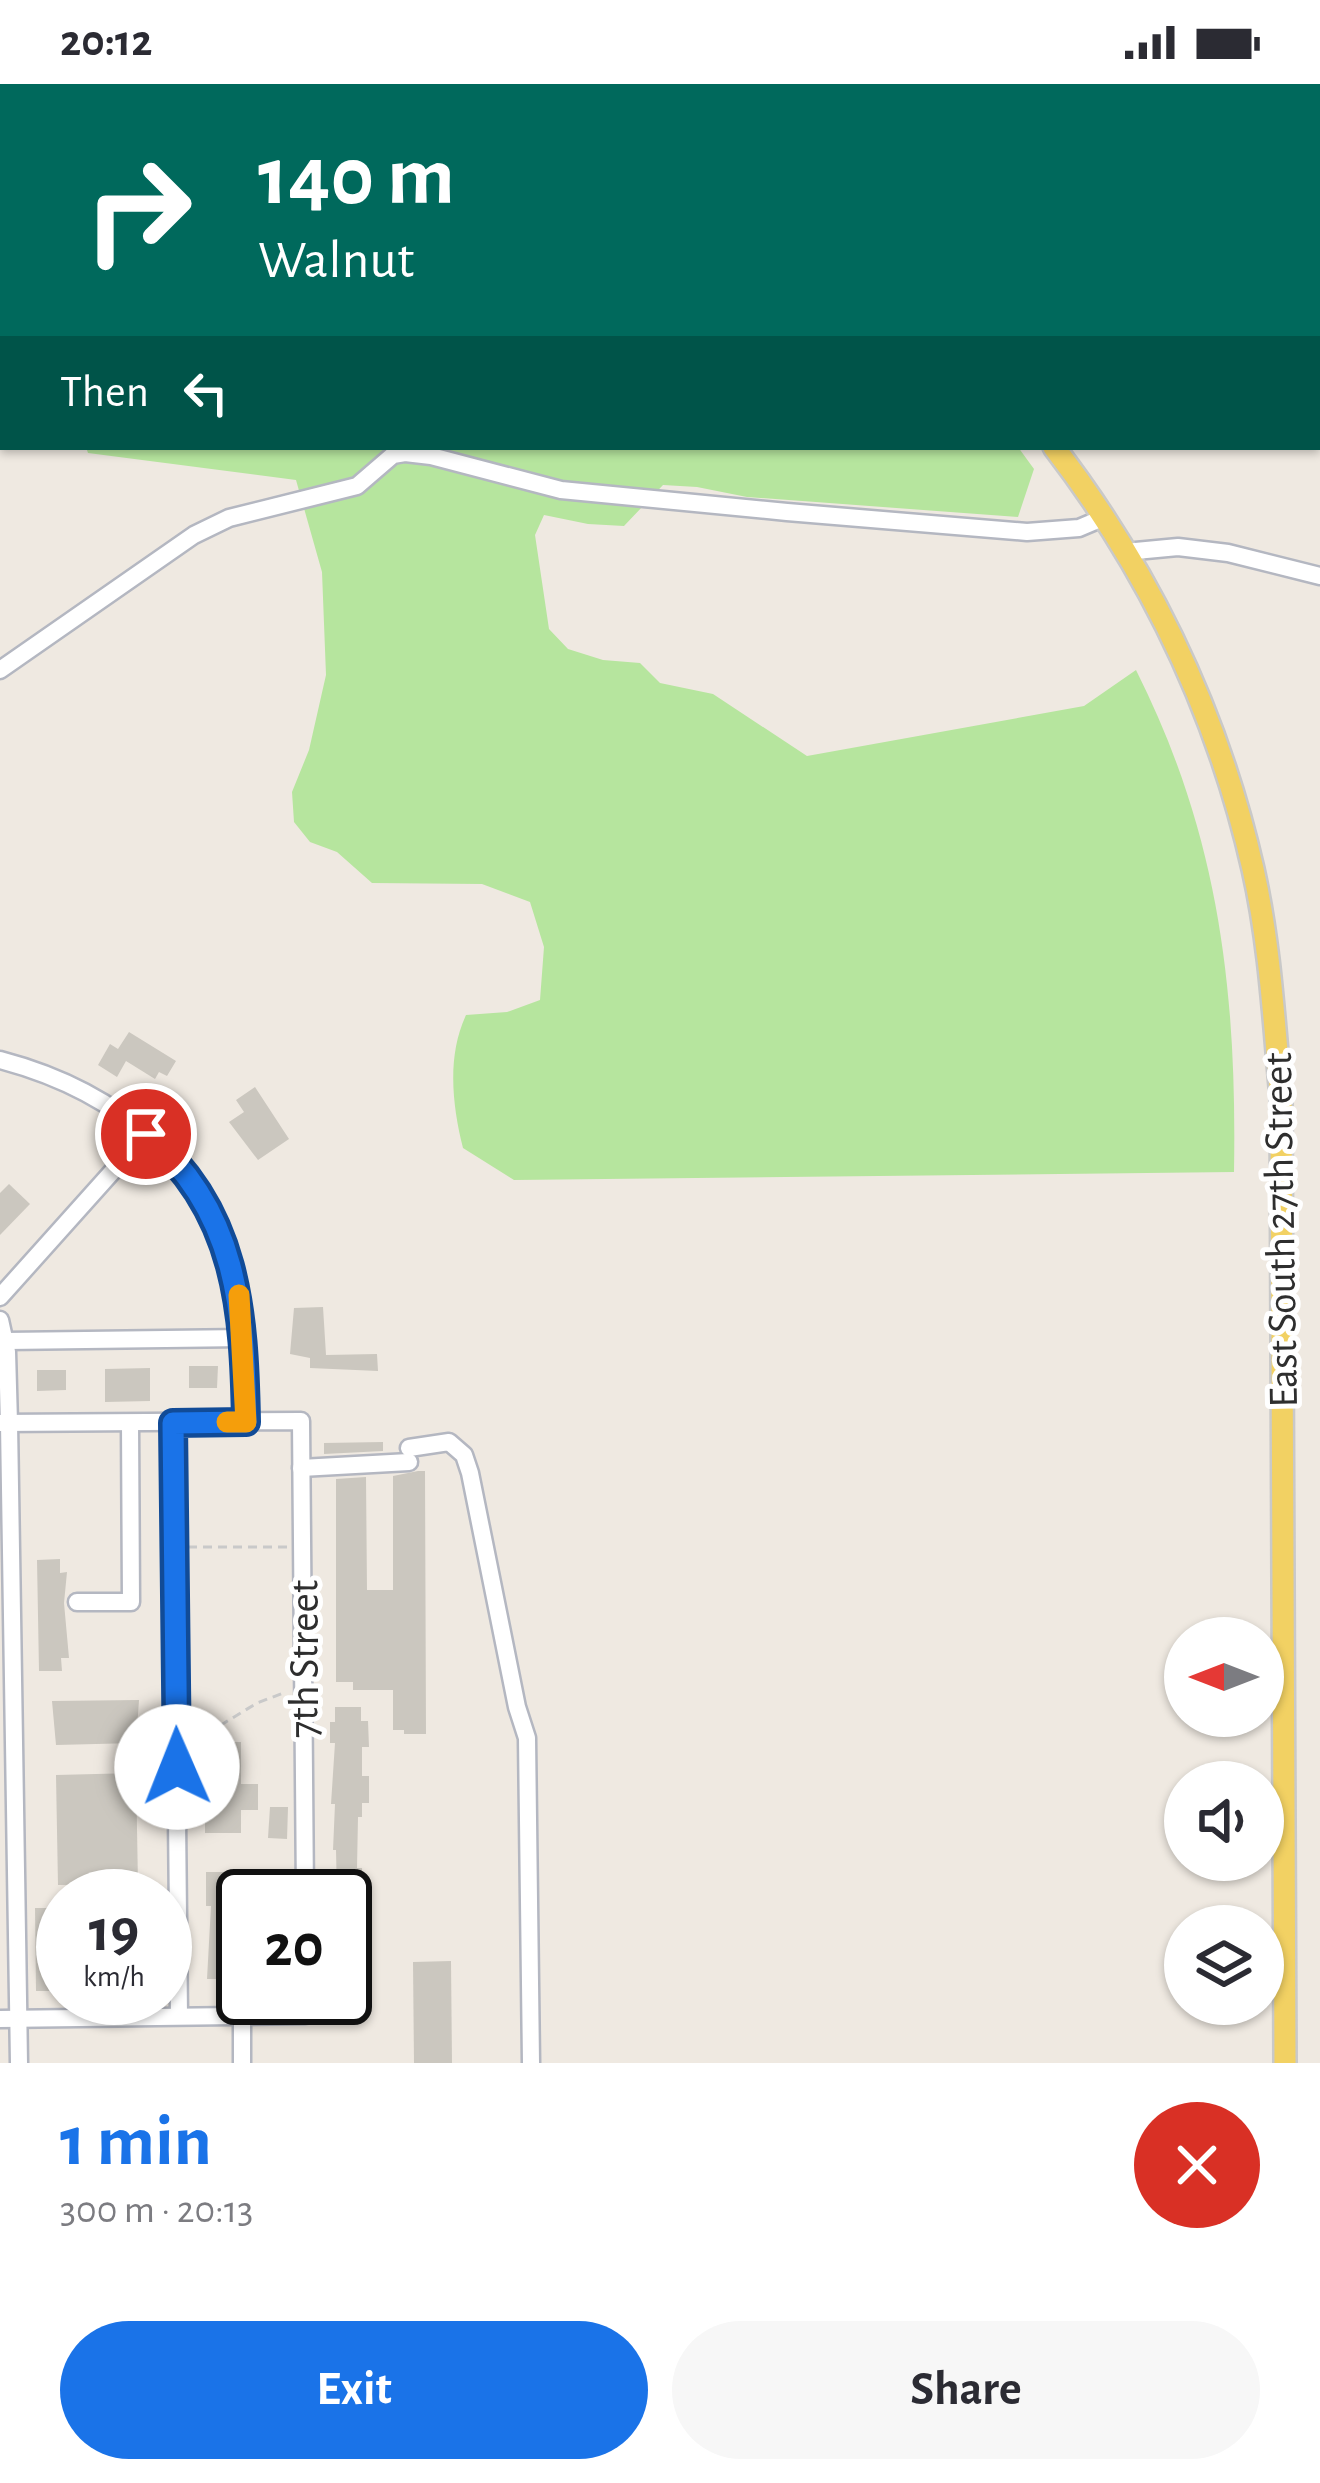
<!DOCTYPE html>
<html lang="en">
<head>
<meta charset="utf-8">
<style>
	body { margin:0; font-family:"Alegreya Sans",sans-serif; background:#f7f7f7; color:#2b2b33; height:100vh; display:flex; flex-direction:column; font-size:45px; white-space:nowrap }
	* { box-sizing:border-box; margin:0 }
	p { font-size:39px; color:#7c7c81 }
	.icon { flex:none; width:66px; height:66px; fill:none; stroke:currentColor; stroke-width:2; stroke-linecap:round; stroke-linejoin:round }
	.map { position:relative; height:1979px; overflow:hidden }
	.details { display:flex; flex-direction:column; background:#fff; flex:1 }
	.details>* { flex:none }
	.banner { position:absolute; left:0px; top:0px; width:1320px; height:366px; box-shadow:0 3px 9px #0004; background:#00695c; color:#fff; overflow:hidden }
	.needle { width:78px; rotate:270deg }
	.tools { position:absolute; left:1164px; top:1533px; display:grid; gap:24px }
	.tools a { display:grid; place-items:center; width:120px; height:120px; border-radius:50%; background:#fff; box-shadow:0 3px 9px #0004; font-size:60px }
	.speed { position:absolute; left:36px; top:1785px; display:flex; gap:24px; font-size:60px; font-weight:700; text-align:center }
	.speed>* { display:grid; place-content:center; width:156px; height:156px; border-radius:50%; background:#fff; box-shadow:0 3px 9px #0004; line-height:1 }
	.speed small { font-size:30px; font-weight:400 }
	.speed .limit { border:6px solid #111; border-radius:18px; background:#fff; color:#111 }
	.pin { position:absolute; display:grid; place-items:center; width:102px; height:102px; color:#fff; margin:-51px; border:6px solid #fff; border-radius:50%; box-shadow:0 3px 12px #0007 }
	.me { position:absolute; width:132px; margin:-66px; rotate:359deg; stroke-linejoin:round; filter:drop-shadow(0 0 9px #0008) }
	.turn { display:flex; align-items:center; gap:42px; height:252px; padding:0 60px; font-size:54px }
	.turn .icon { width:156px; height:156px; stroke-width:2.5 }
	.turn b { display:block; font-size:84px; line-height:102px }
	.then { display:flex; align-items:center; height:114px; padding:0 60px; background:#0003; gap:24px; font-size:45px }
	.round { display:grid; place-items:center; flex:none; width:126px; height:126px; border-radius:63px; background:#f7f7f7 }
	.overview { display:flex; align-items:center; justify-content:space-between; height:204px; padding:0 60px }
	h1 { font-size:72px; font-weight:700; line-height:90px; color:#1a73e8 }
	.button { display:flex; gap:24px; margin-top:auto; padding:24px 60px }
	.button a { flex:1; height:138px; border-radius:72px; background:#1a73e8; color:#fff; font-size:48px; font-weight:700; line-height:138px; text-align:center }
	.button a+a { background:#f7f7f7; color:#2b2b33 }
	.status { display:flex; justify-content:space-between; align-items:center; height:84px; padding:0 60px; background:#fff; direction:ltr }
	.status svg { height:33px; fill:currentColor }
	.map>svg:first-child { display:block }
	.green { fill:#b6e59e }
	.building { fill:#cbc7bf }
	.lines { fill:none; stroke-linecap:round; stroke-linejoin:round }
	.minor-casing { stroke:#b4b7c1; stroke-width:21 }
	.major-casing { stroke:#c9c9c9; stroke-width:26 }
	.path { stroke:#c9c9c9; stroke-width:3; stroke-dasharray:9 6; stroke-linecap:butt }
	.minor { stroke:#fff; stroke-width:16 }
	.major { stroke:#f2d163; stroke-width:21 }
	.route-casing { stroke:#114b97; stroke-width:30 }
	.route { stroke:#1a73e8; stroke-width:21 }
	.slow { stroke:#f59e0b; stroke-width:21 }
	.labels { text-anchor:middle; stroke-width:10; stroke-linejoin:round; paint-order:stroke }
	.street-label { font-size:42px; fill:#2e2e2e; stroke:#fff }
</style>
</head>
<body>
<div class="status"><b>20:12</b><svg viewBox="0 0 49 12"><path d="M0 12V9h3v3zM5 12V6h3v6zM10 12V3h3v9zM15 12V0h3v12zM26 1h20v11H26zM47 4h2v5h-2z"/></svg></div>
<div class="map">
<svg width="1320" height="1979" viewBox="0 0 1320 1979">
	<rect width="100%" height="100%" fill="#efe9e1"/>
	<g class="green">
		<path d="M 0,0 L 678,0 L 680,3 L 3,3 L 0,52 Z"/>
		<path d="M 86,363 L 1018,363 L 1034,385 L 1018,433 L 747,413 L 697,403 L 663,401 L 624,442 L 588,440 L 544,431 L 535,451 L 549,545 L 568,565 L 603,576 L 640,579 L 660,599 L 713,610 L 807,672 L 1084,622 L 1136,586 C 1219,751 1237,906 1234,1088 L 514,1096 L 463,1064 C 452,1020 447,972 466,931 L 507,928 L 540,916 L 544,863 L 530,818 L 482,800 L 372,799 L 337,768 L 310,758 L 294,738 L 292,708 L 309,666 L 326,591 L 322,488 L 296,396 L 88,369 Z"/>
	</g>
	<g class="building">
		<path d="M 129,948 L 176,977 L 167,992 L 159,988 L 155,995 L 126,977 L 117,993 L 98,981 L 110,960 L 118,965 Z"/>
		<path d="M 255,1003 L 289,1055 L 258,1076 L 229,1038 L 244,1028 L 236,1016 Z"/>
		<path d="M 9,1100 L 30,1120 L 0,1151 L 0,1109 Z"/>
		<path d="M 323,1223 L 326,1271 L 377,1270 L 378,1287 L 310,1284 L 310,1274 L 290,1270 L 294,1224 Z"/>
		<path d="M 189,1282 L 218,1282 L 217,1304 L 189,1304 Z"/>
		<path d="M 150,1284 L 150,1317 L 105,1318 L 105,1285 Z"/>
		<path d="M 37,1286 L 66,1286 L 66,1306 L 37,1307 Z"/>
		<path d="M 383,1358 L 383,1367 L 324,1370 L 324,1359 Z"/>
		<path d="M 418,1387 L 425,1387 L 426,1650 L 404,1650 L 404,1646 L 393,1646 L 393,1606 L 353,1606 L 353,1598 L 336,1598 L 336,1395 L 366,1393 L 367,1506 L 393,1506 L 393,1392 Z"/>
		<path d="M 60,1475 L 60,1489 L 67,1488 L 64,1519 L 69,1574 L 61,1574 L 62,1587 L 39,1587 L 37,1476 Z"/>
		<path d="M 139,1616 L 136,1659 L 56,1661 L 52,1617 Z"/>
		<path d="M 335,1623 L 361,1623 L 361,1637 L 368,1637 L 369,1663 L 362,1663 L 362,1692 L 369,1692 L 369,1719 L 362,1719 L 362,1733 L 358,1733 L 357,1784 L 362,1784 L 363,1801 L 369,1801 L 369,1825 L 363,1825 L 363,1855 L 370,1855 L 370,1879 L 363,1879 L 363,1895 L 345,1896 L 345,1812 L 337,1812 L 336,1766 L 333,1766 L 335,1720 L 331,1720 L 335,1659 L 330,1659 L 330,1638 L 335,1638 Z"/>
		<path d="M 205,1658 L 241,1658 L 241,1700 L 258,1700 L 258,1726 L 241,1726 L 241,1749 L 205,1749 Z"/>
		<path d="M 136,1689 L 138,1800 L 58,1801 L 56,1691 Z"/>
		<path d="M 270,1723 L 288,1723 L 287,1755 L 268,1754 Z"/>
		<path d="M 206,1788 L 237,1788 L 237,1800 L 244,1800 L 243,1826 L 238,1826 L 238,1855 L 243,1855 L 243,1882 L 238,1882 L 238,1895 L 207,1895 L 211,1822 L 206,1822 Z"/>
		<path d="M 35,1824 L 58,1824 L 59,1907 L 36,1907 Z"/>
		<path d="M 451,1877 L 452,1979 L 414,1979 L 413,1878 Z"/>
	</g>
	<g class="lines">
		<defs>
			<g id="minor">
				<path d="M 1317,146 L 1320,146"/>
				<path d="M 1125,468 L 1178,463 L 1228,469 L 1320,492"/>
				<path d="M 0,586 L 194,451 L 229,434 L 357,402 L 393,371 L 405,369 L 431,372 L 561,406 L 787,428 L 1027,448 L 1079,444 L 1105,433"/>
				<path d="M 0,976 C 118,1007 214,1084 239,1209 C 247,1251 245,1295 246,1338"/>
				<path d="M 0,1213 L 146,1050"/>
				<path d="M 0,1236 L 7,1268 L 9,1339 L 19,1979"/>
				<path d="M 6,1257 L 245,1254"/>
				<path d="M 173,1338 L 179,1932"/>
				<path d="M 0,1339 L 301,1337 L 305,1812"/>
				<path d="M 409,1364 L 449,1358 L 464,1371 L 470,1389 L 517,1623 L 527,1654 L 531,1979"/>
				<path d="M 301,1384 L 409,1378"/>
				<path d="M 77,1518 L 131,1518 L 130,1339"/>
				<path d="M 242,1932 L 242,1979"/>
				<path d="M 0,1935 L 305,1931 L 305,1914"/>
			</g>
			<g id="major">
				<path d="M 729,0 L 731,3"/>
				<path d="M 1054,363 C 1150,488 1218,631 1253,785 C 1270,860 1274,938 1281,1014 L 1285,1979"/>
			</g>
		</defs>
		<use href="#minor" class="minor-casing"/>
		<use href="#major" class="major-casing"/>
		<g class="path">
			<path d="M 435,0 L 438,3"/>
			<path d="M 65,3 L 67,0"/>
			<path d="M 188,1463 L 287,1463"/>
			<path d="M 190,1642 L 221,1641 L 257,1619 L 286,1608"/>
		</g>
		<use href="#minor" class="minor"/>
		<use href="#major" class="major"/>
	</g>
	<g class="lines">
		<defs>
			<path id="route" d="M 146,1050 C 238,1125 244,1229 246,1338 L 173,1339 L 177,1683"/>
		</defs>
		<use href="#route" class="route-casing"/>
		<use href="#route" class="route"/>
		<path class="slow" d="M 227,1338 L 246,1338 L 239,1211"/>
	</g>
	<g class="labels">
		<g class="street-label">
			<text transform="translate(1279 1146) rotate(-91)" y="15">East South 27th Street</text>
			<text transform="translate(303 1575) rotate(-90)" y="15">7th Street</text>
		</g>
	</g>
</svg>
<div class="tools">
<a><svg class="needle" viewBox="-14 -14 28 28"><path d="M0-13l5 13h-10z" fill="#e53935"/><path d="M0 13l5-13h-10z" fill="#7c7c81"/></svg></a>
<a><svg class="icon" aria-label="sound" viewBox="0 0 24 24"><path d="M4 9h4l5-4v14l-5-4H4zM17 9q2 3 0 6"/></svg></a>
<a><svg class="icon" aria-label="layers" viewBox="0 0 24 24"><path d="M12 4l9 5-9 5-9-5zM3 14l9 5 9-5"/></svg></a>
</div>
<div class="speed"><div>19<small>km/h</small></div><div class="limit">20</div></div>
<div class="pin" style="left:146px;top:1050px;background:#d93025"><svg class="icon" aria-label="arrive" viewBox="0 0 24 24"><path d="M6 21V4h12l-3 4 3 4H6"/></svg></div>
<svg class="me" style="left:177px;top:1683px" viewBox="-20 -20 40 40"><circle r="19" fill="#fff"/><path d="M0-13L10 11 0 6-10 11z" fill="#1a73e8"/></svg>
<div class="banner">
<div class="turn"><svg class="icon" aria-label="right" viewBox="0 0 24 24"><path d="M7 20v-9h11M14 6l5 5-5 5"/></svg><div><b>140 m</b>Walnut</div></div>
<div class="then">Then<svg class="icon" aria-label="left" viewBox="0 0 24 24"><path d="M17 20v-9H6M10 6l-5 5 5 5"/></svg></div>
</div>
</div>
<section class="details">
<div class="overview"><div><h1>1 min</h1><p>300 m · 20:13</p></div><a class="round" style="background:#d93025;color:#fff"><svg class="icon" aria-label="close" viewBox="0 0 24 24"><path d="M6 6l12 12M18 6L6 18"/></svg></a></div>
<div class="button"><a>Exit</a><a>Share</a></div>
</section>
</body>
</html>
